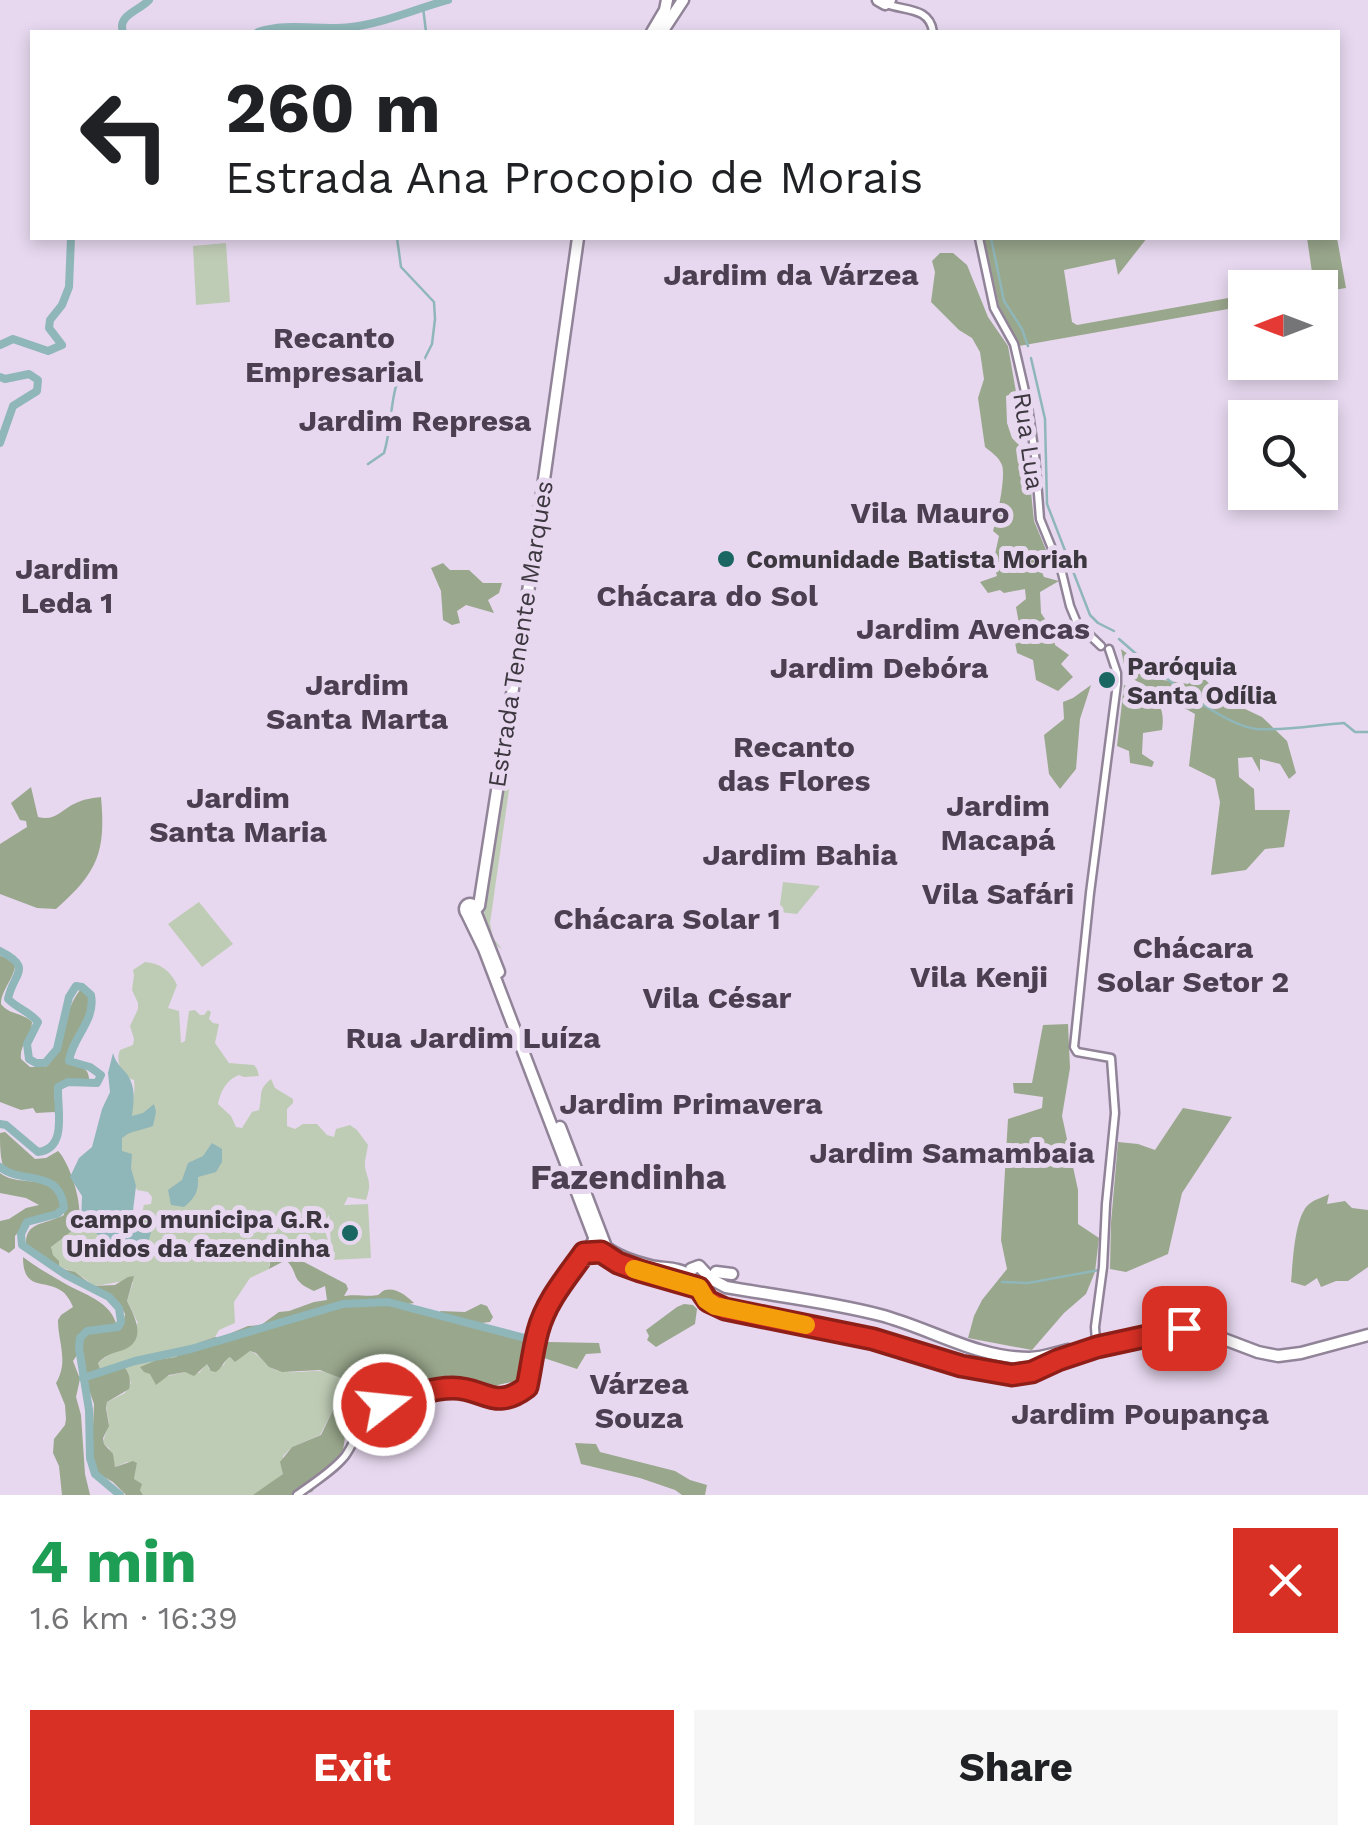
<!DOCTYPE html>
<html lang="en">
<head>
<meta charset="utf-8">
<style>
	body { margin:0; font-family:"Work Sans",sans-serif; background:#f6f6f6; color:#202124; height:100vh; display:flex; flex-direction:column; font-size:38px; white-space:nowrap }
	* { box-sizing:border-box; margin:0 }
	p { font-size:32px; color:#757577 }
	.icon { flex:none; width:55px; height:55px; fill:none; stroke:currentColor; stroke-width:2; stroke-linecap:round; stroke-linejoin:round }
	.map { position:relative; height:1495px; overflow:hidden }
	.side { display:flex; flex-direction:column; background:#fff; flex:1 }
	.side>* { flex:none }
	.guide { position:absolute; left:30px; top:30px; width:1310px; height:210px; border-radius:0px; box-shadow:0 5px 15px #0003; background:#fff; color:#202124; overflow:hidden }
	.needle { width:65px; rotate:270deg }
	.controls { position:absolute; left:1228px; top:270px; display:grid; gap:20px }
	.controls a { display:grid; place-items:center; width:110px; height:110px; border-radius:0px; background:#fff; box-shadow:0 5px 15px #0003; font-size:50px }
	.pin { position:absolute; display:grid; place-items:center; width:85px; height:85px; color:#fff; margin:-42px; border-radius:20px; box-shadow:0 5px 15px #0006 }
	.me { position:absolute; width:110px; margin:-55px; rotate:74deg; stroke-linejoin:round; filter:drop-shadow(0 0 8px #0008) }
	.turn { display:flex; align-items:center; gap:35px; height:210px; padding:0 30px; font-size:45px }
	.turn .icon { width:130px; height:130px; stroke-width:2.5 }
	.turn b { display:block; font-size:70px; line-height:85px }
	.round { display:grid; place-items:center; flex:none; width:105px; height:105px; border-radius:0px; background:#f6f6f6 }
	.head { display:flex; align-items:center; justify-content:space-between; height:170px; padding:0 30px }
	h1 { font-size:60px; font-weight:700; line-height:75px; color:#1e9e55 }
	.primary-button { display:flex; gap:20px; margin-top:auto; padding:20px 30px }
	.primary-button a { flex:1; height:115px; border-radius:0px; background:#d93025; color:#fff; font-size:40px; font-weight:700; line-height:115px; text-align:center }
	.primary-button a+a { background:#f6f6f6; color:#202124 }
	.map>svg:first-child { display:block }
	.green { fill:#bfccb5 }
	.forest { fill:#99a78c }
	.water { fill:#8fb6b9 }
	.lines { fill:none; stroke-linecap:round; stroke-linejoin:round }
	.stream { stroke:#8fb6b9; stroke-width:2.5 }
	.river { stroke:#8fb6b9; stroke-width:8 }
	.minor-casing { stroke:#918498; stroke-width:11 }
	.major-casing { stroke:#918498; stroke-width:15 }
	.minor { stroke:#fff; stroke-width:6 }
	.major { stroke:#fff; stroke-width:10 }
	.route-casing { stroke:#8d1f18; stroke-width:25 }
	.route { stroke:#d93025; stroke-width:18 }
	.slow { stroke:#f59e0b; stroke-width:18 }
	.poi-dot { fill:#196662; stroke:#e7d8ef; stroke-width:4 }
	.labels { text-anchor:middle; stroke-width:10; stroke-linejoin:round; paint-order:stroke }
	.street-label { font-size:25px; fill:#3d3740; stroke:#e7d8ef }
	.poi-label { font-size:25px; font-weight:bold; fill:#3d3740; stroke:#e7d8ef; text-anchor:start }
	.quarter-label { font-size:30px; font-weight:bold; fill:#4b3f51; stroke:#e7d8ef }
	.district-label { font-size:35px; font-weight:bold; fill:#4b3f51; stroke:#e7d8ef }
</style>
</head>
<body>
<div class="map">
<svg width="1368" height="1495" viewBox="0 0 1368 1495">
	<rect width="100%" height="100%" fill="#e7d8ef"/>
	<g class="green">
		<path d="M 226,243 L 230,302 L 196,305 L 193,246 Z"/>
		<path d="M 503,760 L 513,762 L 490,923 L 493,938 L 502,949 C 494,944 490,940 487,931 C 476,897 497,800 503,760 Z"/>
		<path d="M 783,882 L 820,886 L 797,914 L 779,912 Z"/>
		<path d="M 199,902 L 233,944 L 202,967 L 168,924 Z"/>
		<path d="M 145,962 C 160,963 171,971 177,985 L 168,1008 L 179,1011 L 181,1043 L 185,1041 L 189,1011 L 195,1010 L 200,1015 L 204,1015 L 208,1010 L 211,1012 L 209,1019 L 213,1023 L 219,1024 L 215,1043 L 229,1063 L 254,1065 L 257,1069 L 259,1076 L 244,1077 L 239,1075 C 227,1079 220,1092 218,1104 L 231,1116 L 236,1127 L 242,1128 L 252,1112 L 259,1110 C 263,1095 257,1090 271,1079 L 275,1088 L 293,1099 L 293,1103 L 287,1109 L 287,1126 L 295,1129 L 303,1124 L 317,1124 L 327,1135 L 334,1137 L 336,1129 L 350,1125 L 357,1130 L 368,1145 C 367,1151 366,1156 365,1161 C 364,1178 374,1178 366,1200 L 348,1197 L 344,1205 L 368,1204 L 371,1258 L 332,1260 L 329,1214 L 324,1226 L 329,1245 L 317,1258 L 300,1248 L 289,1254 L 285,1252 L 269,1264 L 269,1269 L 250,1278 L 234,1302 L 235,1323 L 219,1330 L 215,1337 L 192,1345 L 176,1357 L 157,1360 L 164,1377 L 185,1372 L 199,1373 L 207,1363 L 209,1369 L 224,1365 L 226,1359 L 230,1357 L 235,1361 L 250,1351 C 261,1355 265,1366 276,1370 C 302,1378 321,1360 347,1384 L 344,1396 L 335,1406 L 320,1435 L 292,1447 L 283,1456 L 283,1474 L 256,1495 L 143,1495 L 134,1479 L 137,1463 L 127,1462 L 115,1467 L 109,1448 L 104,1444 C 103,1436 107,1434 108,1426 C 110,1418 105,1411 107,1402 L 125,1393 L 131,1383 L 127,1371 L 118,1363 L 106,1369 L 100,1369 L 98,1363 L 112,1352 L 138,1323 L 127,1301 L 133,1282 C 121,1280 106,1285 93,1286 C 84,1277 72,1269 59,1268 L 51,1251 L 52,1244 L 76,1226 L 88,1206 C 92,1213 98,1221 101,1228 C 107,1243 98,1266 127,1255 C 137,1252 140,1248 143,1238 L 138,1236 L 139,1223 L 144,1205 L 151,1204 L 152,1197 L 148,1192 L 137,1190 L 132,1178 L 114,1156 C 122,1133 137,1106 134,1080 C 122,1077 115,1062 120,1050 L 133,1045 L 134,1039 L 130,1026 L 138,1009 L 138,1003 L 132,990 L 134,975 L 133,970 Z"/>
	</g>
	<g class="forest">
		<path d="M 984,238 L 1147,238 L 1118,275 L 1115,259 L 1064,270 L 1072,322 L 1077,325 L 1245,295 L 1245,306 L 1019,346 L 999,306 Z"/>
		<path d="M 1307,238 L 1337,238 L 1346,288 L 1320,292 L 1320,288 L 1288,287 L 1306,284 L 1313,279 Z"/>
		<path d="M 940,253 L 953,253 L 967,265 L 988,317 L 1008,346 L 1016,392 L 1006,396 L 1007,423 L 1012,438 L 1027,453 L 1034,521 L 1049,557 L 1038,563 L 1044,577 L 1059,581 L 1040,592 L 1041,613 L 1053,631 L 1055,645 L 1069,655 L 1061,664 L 1073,677 L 1058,691 L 1036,680 L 1033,660 L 1017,653 L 1014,637 L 1021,635 L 1016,607 L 1026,599 L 1025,589 L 1004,593 L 1000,590 L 988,593 L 980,582 L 997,576 L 993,563 L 999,536 L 993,531 C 997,517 1006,478 1002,465 C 999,457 991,452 985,447 L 978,398 L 984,379 L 980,352 L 972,338 L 959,330 L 931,302 L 935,272 L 932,261 Z"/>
		<path d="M 443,563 L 450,570 L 469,570 L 483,583 L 502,583 L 499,593 L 488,600 L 494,613 L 466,605 L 457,611 L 460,623 L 452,625 L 443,620 L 441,591 L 431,568 Z"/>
		<path d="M 1121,649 L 1163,680 L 1188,684 L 1198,673 L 1228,701 L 1262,717 L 1287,741 L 1296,773 L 1289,779 L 1280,764 L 1260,759 L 1260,772 L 1252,757 L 1238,758 L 1239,777 L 1254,789 L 1255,810 L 1290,810 L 1284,847 L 1265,849 L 1246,870 L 1211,875 L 1220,802 L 1215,779 L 1189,766 L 1195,714 L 1126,675 Z"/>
		<path d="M 1091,685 L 1080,719 L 1076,769 L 1060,789 L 1049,774 L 1044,735 L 1064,719 L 1063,702 L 1073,698 Z"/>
		<path d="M 1124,685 C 1149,696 1167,698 1162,730 L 1143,733 L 1142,754 L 1154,762 L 1152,767 L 1130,763 L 1129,751 L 1117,746 Z"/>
		<path d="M 31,787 L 38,817 C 55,822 62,809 76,803 C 84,799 93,798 101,797 C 106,852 98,872 56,909 L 37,908 L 0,894 L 0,844 L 27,827 L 26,821 L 20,820 L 11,803 Z"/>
		<path d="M 0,956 L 15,958 C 18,976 1,988 1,1004 C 9,1015 24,1013 32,1022 C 32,1037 19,1044 21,1059 L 30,1067 L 46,1067 C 68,1047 61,1010 82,988 L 87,990 C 93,1020 76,1030 67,1055 C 70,1070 89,1062 89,1079 L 84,1082 L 58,1083 L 54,1095 L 57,1114 L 54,1112 L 36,1113 L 33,1108 L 21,1110 L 0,1102 Z"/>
		<path d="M 1068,1024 L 1070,1068 L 1062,1116 L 1078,1190 L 1078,1224 L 1099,1238 L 1095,1272 L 1086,1294 L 1064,1313 L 1032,1350 L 968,1338 L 974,1316 L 982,1300 L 1007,1269 L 1001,1240 L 1008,1119 L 1042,1108 L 1043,1097 L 1014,1093 L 1013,1083 L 1032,1083 L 1043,1025 Z"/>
		<path d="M 1183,1108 L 1232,1117 L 1182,1193 L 1168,1254 L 1126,1272 L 1110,1269 L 1111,1223 L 1118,1142 L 1138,1144 L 1155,1150 Z"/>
		<path d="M 5,1132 L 35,1159 L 46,1158 L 58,1151 C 69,1161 87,1212 76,1226 C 70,1234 59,1240 51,1247 L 53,1255 L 59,1261 L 59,1268 L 75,1272 L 93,1286 L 115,1285 L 128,1277 L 134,1276 L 127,1301 C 136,1319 148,1342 120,1351 C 110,1354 106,1355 98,1363 L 100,1369 L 106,1369 L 118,1363 C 128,1367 132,1379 129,1389 L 107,1402 L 106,1408 L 109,1426 L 103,1438 L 104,1444 L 113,1454 L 115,1467 L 133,1461 L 137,1463 L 134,1479 L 142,1484 L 140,1490 L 143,1495 L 126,1495 L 113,1482 L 97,1473 L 92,1449 L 94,1404 L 86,1381 L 85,1363 L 82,1357 L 77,1355 L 73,1361 L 80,1379 L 76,1397 L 81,1415 L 85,1474 L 90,1495 L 62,1495 L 59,1466 L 53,1453 L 54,1439 L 65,1425 L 66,1419 L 65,1405 L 56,1383 C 69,1361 58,1343 58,1320 L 61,1315 L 73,1307 C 71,1302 67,1295 63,1292 C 46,1278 23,1293 23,1257 C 36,1267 50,1275 64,1283 C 84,1295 112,1301 117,1327 L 123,1325 L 125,1314 L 122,1308 L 106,1295 L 81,1286 L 38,1256 L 27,1253 C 21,1220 43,1226 64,1215 C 66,1195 53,1179 32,1175 C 24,1174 16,1177 8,1176 C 0,1166 0,1148 0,1133 Z"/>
		<path d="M 0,1173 C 22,1190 53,1168 63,1208 C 45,1220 31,1218 15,1236 L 15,1248 L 9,1253 L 0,1248 L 0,1221 L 9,1219 L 26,1208 L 39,1205 L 26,1198 L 0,1193 Z"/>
		<path d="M 1329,1194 L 1327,1204 L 1345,1201 L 1352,1208 L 1368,1210 L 1368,1267 L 1348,1281 L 1336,1281 L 1321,1287 L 1317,1278 L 1305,1286 L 1291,1282 C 1293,1263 1294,1221 1307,1206 C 1312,1200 1322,1198 1329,1194 Z"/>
		<path d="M 282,1246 L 285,1252 L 346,1284 L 348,1289 L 344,1296 C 354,1294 370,1297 378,1295 C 380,1294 382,1291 385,1290 C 396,1287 407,1296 414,1303 L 408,1304 L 409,1310 L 441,1319 L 443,1317 L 440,1311 L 465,1312 L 481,1304 L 487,1306 L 493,1317 L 490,1322 L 465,1325 L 527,1341 L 520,1379 C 511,1384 505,1382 496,1386 C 474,1395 468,1391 445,1387 L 444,1381 C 423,1380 405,1380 387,1392 L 386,1407 L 366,1419 L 356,1433 L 345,1437 L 342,1457 C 334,1463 333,1471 326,1478 C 321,1483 317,1485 312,1492 L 296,1495 L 253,1495 L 283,1474 L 280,1462 L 292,1447 L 321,1435 L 335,1406 L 347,1391 L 347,1384 L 343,1379 L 320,1370 L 282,1372 L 269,1367 L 256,1353 L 250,1351 L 235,1362 L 230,1357 C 224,1360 222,1368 216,1372 L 211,1371 L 207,1364 L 194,1376 L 185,1372 L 169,1375 L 156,1385 L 150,1374 L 144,1372 L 140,1367 L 157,1360 L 176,1357 L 192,1345 L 215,1337 L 219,1338 L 248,1326 L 261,1325 L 279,1312 L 289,1311 L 314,1302 L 327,1300 L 325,1286 L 314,1291 C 289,1280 300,1274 286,1260 L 269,1269 L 271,1258 L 278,1247 Z"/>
		<path d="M 684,1304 L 693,1305 L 697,1309 L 695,1324 L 656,1347 L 647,1340 L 649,1336 L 646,1330 L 677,1307 Z"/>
		<path d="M 549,1342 L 599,1343 L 601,1353 L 586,1354 L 577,1369 L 538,1356 L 540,1343 Z"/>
		<path d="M 575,1443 L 596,1444 L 600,1452 L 675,1471 L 690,1480 L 707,1485 L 705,1495 L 682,1495 L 675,1490 L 640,1478 L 581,1464 Z"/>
	</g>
	<g class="water">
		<path d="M 113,1053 C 116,1063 120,1066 127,1074 C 136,1087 134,1101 132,1116 L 143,1113 L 154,1104 L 156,1112 L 153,1126 C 141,1131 131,1130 122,1138 L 122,1151 L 132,1154 L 131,1168 L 136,1186 L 131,1227 L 139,1226 L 151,1232 L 148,1243 C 130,1243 126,1254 105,1251 L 103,1238 L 81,1223 L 82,1196 L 70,1177 L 79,1158 L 92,1147 L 102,1109 L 110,1092 L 108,1073 Z"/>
		<path d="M 212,1143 L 222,1149 L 222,1162 L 216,1172 L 198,1177 C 199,1191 195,1198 184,1207 L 171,1205 L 168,1190 L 182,1180 L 188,1163 L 203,1156 Z"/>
	</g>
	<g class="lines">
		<g class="stream">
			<path d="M 423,7 L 426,32"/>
			<path d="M 991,238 L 1004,301 L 1022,329 L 1028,346"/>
			<path d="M 1031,358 L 1045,419 L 1047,504 L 1090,615 L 1098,623 L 1114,631"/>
			<path d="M 368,464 L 384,453 C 391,430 390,408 396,386 L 412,377 L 420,368 L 432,344 L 435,319 L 434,302 L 401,267 L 397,238"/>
			<path d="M 1119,639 C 1147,664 1221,726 1257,729 C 1285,731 1316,725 1344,723 L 1355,732 L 1368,732"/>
			<path d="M 1002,1282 L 1028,1283 L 1099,1270"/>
		</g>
		<g class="river">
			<path d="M 123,32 C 117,15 139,11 149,0"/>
			<path d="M 258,32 C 288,22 319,31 351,27 C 385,23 415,9 448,0"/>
			<path d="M 0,345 L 13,339 L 48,351 L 62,345 L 49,328 L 50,320 L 62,305 L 69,287 L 71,238"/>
			<path d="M 0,377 L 5,379 L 29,374 L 38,380 L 37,391 L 13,406 L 0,443"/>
			<path d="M 0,951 C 34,968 13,973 8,999 C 18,1009 29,1011 38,1022 L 27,1044 L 29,1059 L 36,1063 L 45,1063 L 57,1049 L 69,997 L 76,986 L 82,987 L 91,995 C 96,1021 72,1037 69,1061 L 90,1067 L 101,1075 L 97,1083 L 68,1082 L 58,1087 C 57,1109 68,1149 38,1152 L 6,1125 L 0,1124"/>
			<path d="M 0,1167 C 21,1185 59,1167 64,1208 L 57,1214 L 27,1222 L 21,1234 L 22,1245 L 66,1275 L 109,1297 L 119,1308 L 121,1322 L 118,1327 L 87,1331 L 80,1338 L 79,1348 L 89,1410 L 90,1458 L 95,1474 L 120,1495"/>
			<path d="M 83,1378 L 135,1361 L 191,1349 L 343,1304 L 388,1302 L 525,1338"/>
		</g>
		<defs>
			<g id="minor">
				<path d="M 886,4 C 905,11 930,7 933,32"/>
				<path d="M 979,238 L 994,308 L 1014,344 L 1027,400 L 1035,455 L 1040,519 L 1062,573 L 1070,606 L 1077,623 L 1101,646"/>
				<path d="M 1096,1342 L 1095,1327 L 1103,1267 L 1106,1204 L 1115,1113 L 1111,1058 L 1077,1052 L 1074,1047 L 1090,893 L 1117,684 L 1117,673 L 1109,649"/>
				<path d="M 297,1495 C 313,1483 333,1471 345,1456 C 358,1439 359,1417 380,1407 C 401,1396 431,1387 455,1388 C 487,1389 492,1413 527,1387 C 531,1365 534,1340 542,1318 C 554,1289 577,1265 593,1238"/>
			</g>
			<g id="major">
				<path d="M 878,0 L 885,4 L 890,0"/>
				<path d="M 652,32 L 665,10 L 667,0"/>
				<path d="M 662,32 L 683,0"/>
				<circle cx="470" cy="909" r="5"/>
				<path d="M 475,910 L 479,906 L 530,579 L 578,238"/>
				<path d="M 475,911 L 499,972"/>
				<path d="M 466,912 L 484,949 L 594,1237 C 594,1239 601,1251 602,1252 C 621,1274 665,1274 690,1285"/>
				<path d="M 560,1127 L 606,1247 C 618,1257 635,1262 651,1266 C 664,1269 680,1267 690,1276"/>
				<path d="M 690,1276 L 688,1281 L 691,1286 L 699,1288 L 710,1303 L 725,1309 L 873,1339 L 961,1366 L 1012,1375 L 1032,1372 L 1058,1359 L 1097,1347 L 1180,1329 L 1200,1330 L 1258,1352 L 1278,1356 L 1301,1353 L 1368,1335"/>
				<path d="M 690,1276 L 691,1269 L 699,1266 L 711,1279 L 726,1287 C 777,1296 830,1302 880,1315 C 930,1328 976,1358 1029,1358 C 1042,1358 1055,1353 1068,1350"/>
				<path d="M 714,1281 L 713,1276 L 716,1272 L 732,1274"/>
			</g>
		</defs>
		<use href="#minor" class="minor-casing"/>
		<use href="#major" class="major-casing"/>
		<use href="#minor" class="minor"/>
		<use href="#major" class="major"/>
	</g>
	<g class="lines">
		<defs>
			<path id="route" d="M 384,1405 C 406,1397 430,1388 453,1388 C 485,1388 494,1412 527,1387 C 531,1369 533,1349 538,1331 C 546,1301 567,1277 584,1253 L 601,1252 L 618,1263 L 640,1271 L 699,1288 L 708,1301 L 725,1309 L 873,1339 L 961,1366 L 1012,1375 L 1032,1372 L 1058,1360 L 1097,1347 L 1184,1328"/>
		</defs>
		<use href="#route" class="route-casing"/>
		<use href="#route" class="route"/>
		<path class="slow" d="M 634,1269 L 699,1288 L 706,1300 L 715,1306 L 806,1325"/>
	</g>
	<g class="poi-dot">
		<circle cx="726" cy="559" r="10"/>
		<circle cx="1107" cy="680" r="10"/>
		<circle cx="350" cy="1233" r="10"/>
	</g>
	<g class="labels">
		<g class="street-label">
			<text transform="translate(1029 441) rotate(82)" y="9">Rua Lua</text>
			<text transform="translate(520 634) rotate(-81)" y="9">Estrada Tenente Marques</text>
		</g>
		<g class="poi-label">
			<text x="746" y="568">Comunidade Batista Moriah</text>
			<text x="1127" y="675">Paróquia<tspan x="1127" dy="29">Santa Odília</tspan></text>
			<text x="330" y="1228" text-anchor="end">campo municipa G.R.<tspan x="330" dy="29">Unidos da fazendinha</tspan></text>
		</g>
		<g class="quarter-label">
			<text x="791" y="285">Jardim da Várzea</text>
			<text x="334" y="348">Recanto<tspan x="334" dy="34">Empresarial</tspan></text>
			<text x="415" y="431">Jardim Represa</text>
			<text x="930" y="523">Vila Mauro</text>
			<text x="67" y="579">Jardim<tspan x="67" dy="34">Leda 1</tspan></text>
			<text x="707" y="606">Chácara do Sol</text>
			<text x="973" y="639">Jardim Avencas</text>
			<text x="879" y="678">Jardim Debóra</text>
			<text x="357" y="695">Jardim<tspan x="357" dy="34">Santa Marta</tspan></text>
			<text x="794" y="757">Recanto<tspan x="794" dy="34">das Flores</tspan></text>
			<text x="238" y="808">Jardim<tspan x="238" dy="34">Santa Maria</tspan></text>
			<text x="998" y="816">Jardim<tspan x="998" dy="34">Macapá</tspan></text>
			<text x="800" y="865">Jardim Bahia</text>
			<text x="998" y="904">Vila Safári</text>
			<text x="667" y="929">Chácara Solar 1</text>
			<text x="1193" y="958">Chácara<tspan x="1193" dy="34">Solar Setor 2</tspan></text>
			<text x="979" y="987">Vila Kenji</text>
			<text x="717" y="1008">Vila César</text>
			<text x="473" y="1048">Rua Jardim Luíza</text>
			<text x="691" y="1114">Jardim Primavera</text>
			<text x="952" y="1163">Jardim Samambaia</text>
			<text x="639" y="1394">Várzea<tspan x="639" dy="34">Souza</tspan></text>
			<text x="1140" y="1424">Jardim Poupança</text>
		</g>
		<g class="district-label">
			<text x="628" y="1189">Fazendinha</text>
		</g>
	</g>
</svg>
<div class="controls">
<a><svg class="needle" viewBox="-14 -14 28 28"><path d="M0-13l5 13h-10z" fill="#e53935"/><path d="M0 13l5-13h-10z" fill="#757577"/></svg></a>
<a><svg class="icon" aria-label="search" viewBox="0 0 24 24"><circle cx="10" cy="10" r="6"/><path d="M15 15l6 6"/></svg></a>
</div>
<div class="pin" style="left:1184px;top:1328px;background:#d93025"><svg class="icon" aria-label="arrive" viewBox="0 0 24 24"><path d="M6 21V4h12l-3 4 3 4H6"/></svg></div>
<svg class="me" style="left:384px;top:1405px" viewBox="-20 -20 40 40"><circle r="17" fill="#d93025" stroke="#fff" stroke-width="3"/><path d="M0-11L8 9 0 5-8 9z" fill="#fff"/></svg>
<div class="guide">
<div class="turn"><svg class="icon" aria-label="left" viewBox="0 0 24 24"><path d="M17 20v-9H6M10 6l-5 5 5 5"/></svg><div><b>260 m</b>Estrada Ana Procopio de Morais</div></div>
</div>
</div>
<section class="side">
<div class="head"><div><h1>4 min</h1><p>1.6 km · 16:39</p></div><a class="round" style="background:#d93025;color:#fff"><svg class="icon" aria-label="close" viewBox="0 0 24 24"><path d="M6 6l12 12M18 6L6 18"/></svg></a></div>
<div class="primary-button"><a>Exit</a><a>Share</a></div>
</section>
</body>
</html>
